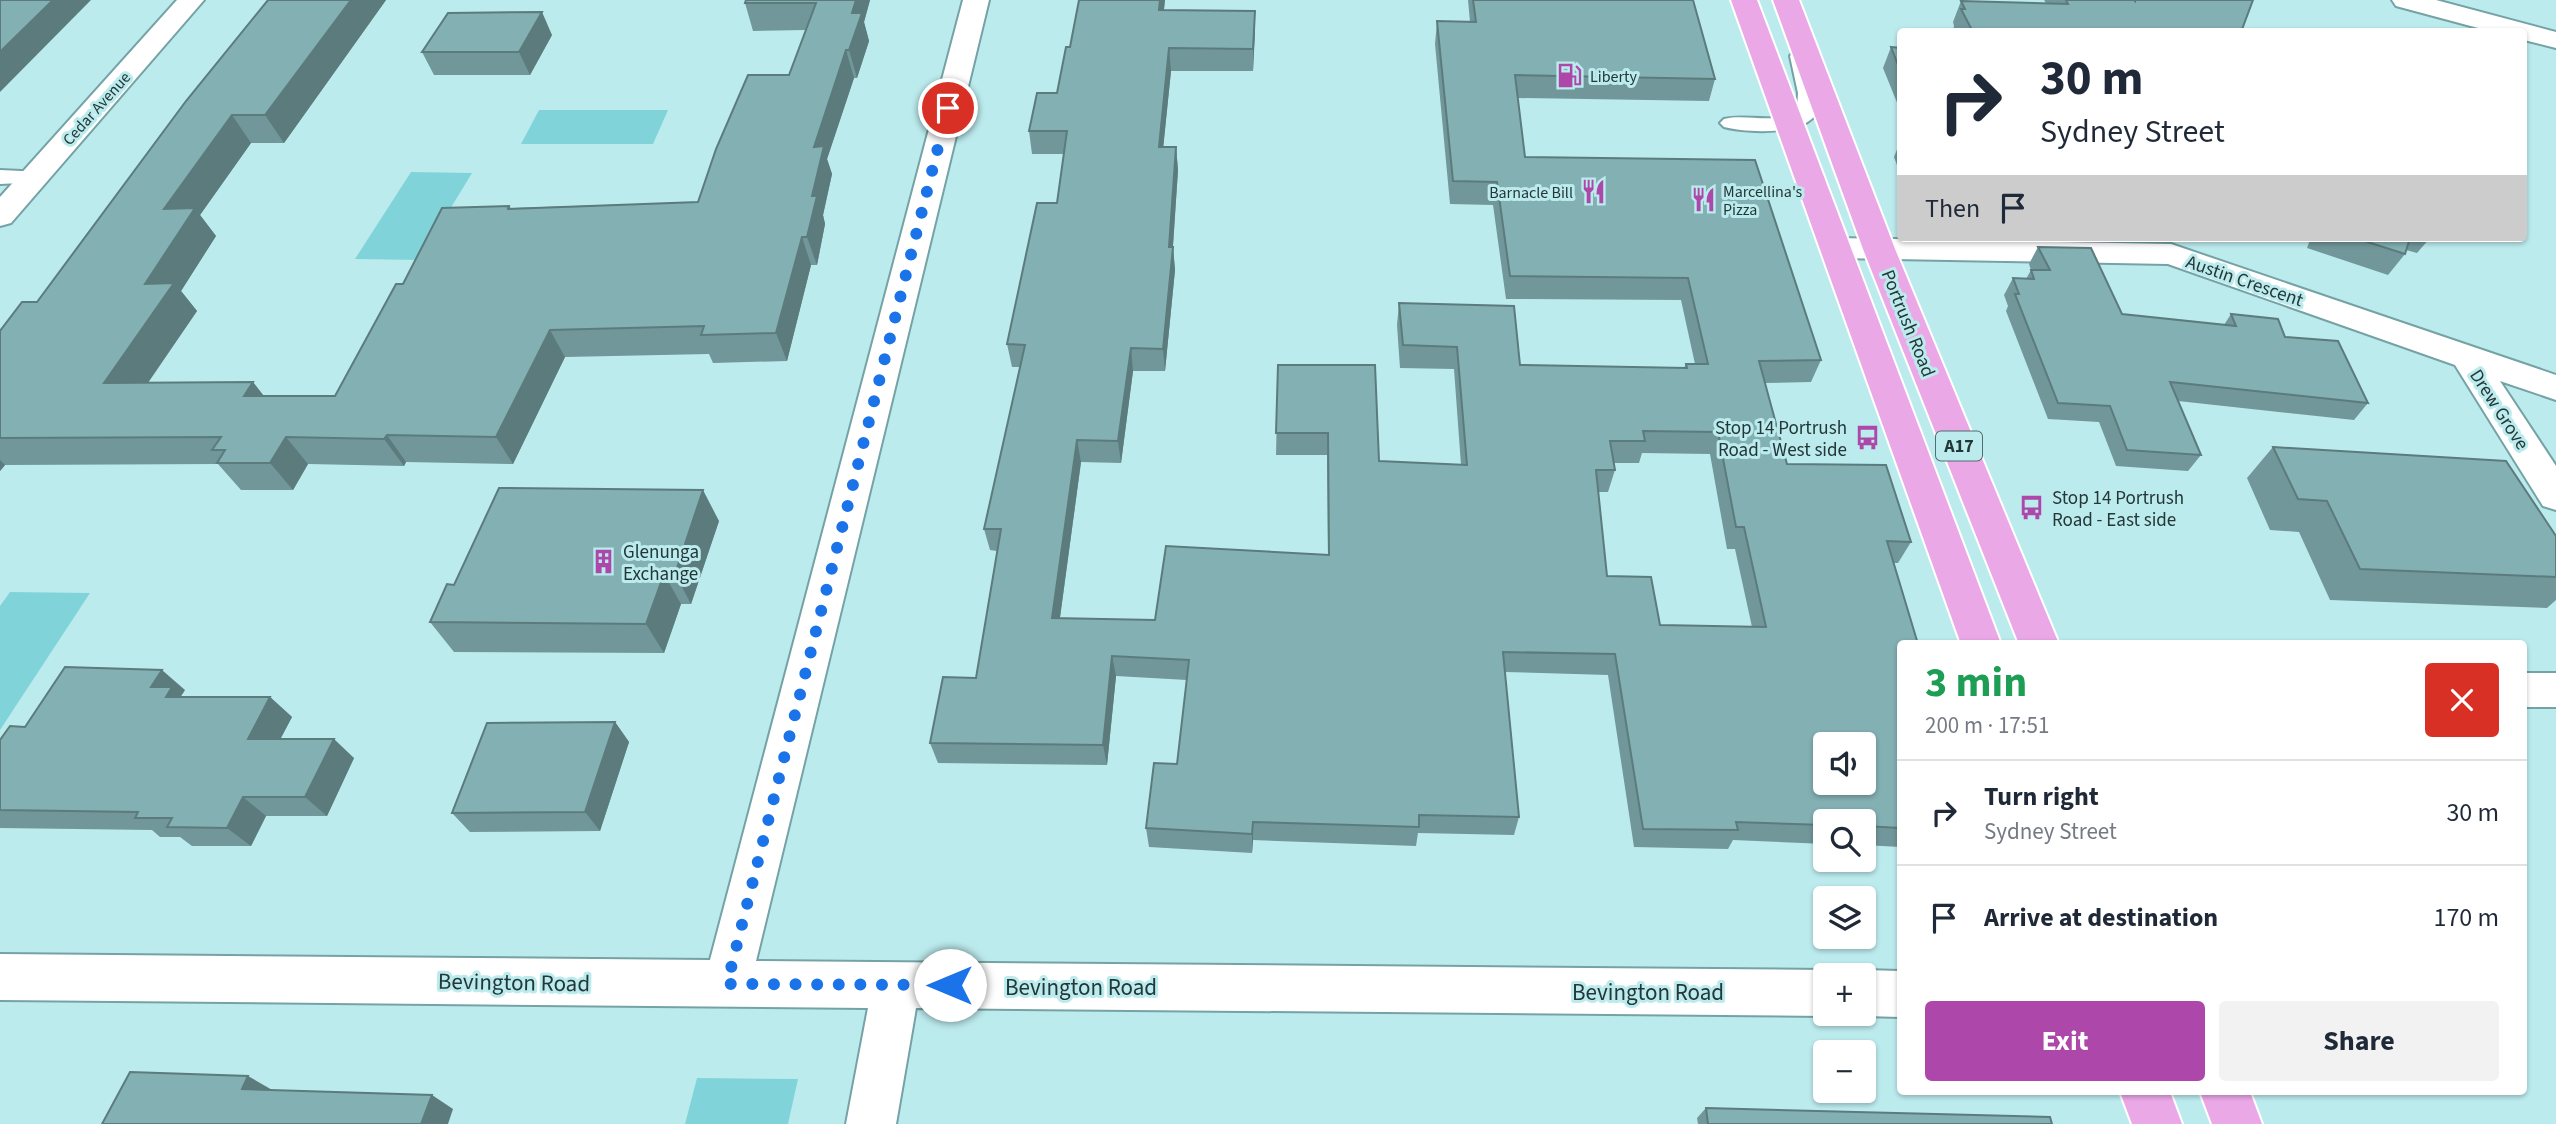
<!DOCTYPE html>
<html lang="en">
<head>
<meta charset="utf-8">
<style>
	body { margin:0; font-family:"Source Sans 3",sans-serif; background:#f2f2f3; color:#1f2937; height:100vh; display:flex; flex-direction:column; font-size:26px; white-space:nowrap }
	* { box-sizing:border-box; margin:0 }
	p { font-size:23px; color:#747a83 }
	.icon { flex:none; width:38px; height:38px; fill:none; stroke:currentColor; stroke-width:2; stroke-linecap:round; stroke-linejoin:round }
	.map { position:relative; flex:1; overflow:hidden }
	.drawer { position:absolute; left:1897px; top:640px; width:630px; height:455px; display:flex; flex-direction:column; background:#fff; border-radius:7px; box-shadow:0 2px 5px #0004 }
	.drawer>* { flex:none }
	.guide { position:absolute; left:1897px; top:28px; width:630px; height:214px; border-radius:7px; box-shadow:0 2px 5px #0004; background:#fff; color:#1f2937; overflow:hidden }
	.controls { position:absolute; left:1813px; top:732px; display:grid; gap:14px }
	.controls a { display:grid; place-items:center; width:63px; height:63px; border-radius:7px; background:#fff; box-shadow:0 2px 5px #0004; font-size:35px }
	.pin { position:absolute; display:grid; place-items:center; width:60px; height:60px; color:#fff; margin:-30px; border:4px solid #fff; border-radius:50%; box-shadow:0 2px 7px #0007 }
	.me { position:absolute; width:77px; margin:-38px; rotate:270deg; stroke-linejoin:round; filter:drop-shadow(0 0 5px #0008) }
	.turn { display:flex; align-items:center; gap:24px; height:147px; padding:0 28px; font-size:32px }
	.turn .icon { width:91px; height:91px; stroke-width:2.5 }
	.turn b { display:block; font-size:49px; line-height:60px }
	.then { display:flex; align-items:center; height:66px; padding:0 28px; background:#0003; gap:14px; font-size:26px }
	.round { display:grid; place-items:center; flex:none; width:74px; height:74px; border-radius:7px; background:#f2f2f3 }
	.summary { display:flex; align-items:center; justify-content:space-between; height:119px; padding:0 28px }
	h1 { font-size:42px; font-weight:700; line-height:52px; color:#1e9e55 }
	.primary-button { display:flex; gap:14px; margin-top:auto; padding:14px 28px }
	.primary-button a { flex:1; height:80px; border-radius:7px; background:#ae47aa; color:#fff; font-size:28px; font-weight:700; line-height:80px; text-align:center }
	.primary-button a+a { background:#f2f2f3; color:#1f2937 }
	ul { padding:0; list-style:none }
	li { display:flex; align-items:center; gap:21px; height:105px; padding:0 28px; border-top:2px solid #e0e1e3 }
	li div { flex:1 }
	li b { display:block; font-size:26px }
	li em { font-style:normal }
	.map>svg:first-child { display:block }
	.green { fill:#80d4d9 }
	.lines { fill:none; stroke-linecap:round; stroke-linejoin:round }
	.service-casing { stroke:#75a2a5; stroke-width:4 }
	.minor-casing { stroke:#75a2a5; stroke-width:4 }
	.trunk-casing { stroke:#fff; stroke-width:4 }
	.service { fill:#fff; fill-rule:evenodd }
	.minor { fill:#fff; fill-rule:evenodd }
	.trunk { fill:#eba8e7; fill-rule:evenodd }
	.wall { fill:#71979a; fill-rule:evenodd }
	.shaded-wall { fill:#5c7b7d }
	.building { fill:#83b0b3; stroke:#5c7b7d; stroke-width:2; fill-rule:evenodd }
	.route { stroke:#1a73e8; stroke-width:12; stroke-dasharray:0 21.6 }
	.labels { text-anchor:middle; stroke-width:6; stroke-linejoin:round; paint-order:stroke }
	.far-poi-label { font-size:16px; fill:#243738; stroke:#bcebee; text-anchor:start }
	.far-street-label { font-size:16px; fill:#243738; stroke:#bcebee }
	.shield { fill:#bcebee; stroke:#526d6f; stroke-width:2 }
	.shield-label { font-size:18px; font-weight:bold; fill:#243738 }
	.street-label { font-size:19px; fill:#243738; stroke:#bcebee }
	.poi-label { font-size:19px; fill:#243738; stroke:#bcebee; text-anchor:start }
	.near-street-label { font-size:23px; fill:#243738; stroke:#bcebee }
</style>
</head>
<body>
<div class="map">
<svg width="2556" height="1124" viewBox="0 0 2556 1124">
	<rect width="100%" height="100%" fill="#bcebee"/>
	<g class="green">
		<path d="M 539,110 L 668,110 L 653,144 L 521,144 Z"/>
		<path d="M 411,172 L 472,173 L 419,260 L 355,259 Z"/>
		<path d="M 10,592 L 90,593 L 0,730 L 0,606 Z"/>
		<path d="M 697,1078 L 798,1079 L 788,1124 L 685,1124 Z"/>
	</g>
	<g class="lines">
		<defs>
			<g id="service">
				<path d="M 1800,50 L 1807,52 L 1810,56 C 1814,71 1822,90 1819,106 C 1814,137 1747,133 1724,127 L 1720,123 L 1724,119 C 1747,113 1776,126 1797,110 L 1798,93 L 1790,56 L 1793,52 Z"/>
				<path d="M 0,170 L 43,172 L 46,177 L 43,182 L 0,184 Z"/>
			</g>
			<g id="minor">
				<path d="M 177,0 L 204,0 L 11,223 L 0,226 L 0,197 Z"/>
				<path d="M 963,0 L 989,0 L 756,961 L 1825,970 L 1838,975 L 1825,975 L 1825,1013 L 1833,1013 L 1825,1016 L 916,1008 L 896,1124 L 846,1124 L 868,1008 L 0,1000 L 0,954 L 710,960 Z"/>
				<path d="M 2392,0 L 2436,0 L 2556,32 L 2556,48 L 2524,40 L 2524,32 L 2493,32 L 2396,6 Z"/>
				<path d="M 1836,238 L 2171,244 L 2556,375 L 2556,400 L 2500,381 L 2556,466 L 2556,510 L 2543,506 L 2455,365 L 2168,264 L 1836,258 L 1825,255 L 1820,248 L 1825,241 Z"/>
				<rect x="2524" y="673" width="32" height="34"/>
				<path d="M 1864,970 L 1900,971 L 1900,1017 L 1864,1016 L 1856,1013 L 1864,1013 L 1864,975 L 1851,975 Z"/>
			</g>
			<g id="trunk">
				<path d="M 1731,0 L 1757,0 L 2001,644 L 1961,644 Z"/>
				<path d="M 1773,0 L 1799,0 L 1895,249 L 2059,644 L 2019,644 L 1863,249 Z"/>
				<path d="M 2120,1092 L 2170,1092 L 2182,1124 L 2132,1124 Z"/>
				<path d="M 2200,1092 L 2250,1092 L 2262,1124 L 2212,1124 Z"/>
			</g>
		</defs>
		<use href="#service" class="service-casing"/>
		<use href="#minor" class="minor-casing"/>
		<use href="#trunk" class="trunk-casing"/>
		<use href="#service" class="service"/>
		<use href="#minor" class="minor"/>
		<use href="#trunk" class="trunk"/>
	</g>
	<g class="wall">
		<path d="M 268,0 L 386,0 L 284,143 L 251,143 L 200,215 L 216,236 L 181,291 L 197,311 L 148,383 L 264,396 L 335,396 L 403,284 L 509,206 L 511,208 L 698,202 L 789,75 L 806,30 L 753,31 L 745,3 L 746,0 L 870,0 L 864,22 L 869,41 L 857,78 L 854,78 L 827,159 L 832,174 L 823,215 L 825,224 L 817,265 L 811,265 L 787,361 L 713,363 L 709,354 L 565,357 L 513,464 L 406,462 L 404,466 L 308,464 L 293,490 L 241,490 L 218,464 L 5,465 L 0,471 L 0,331 L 37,302 Z"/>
		<path d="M 1165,0 L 1164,10 L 1255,11 L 1253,71 L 1171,71 L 1163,147 L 1176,147 L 1178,170 L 1173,247 L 1175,270 L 1165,371 L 1133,371 L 1121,463 L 1081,462 L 1060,618 L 1155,620 L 1328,555 L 1327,455 L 1276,455 L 1278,365 L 1379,461 L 1461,465 L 1454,369 L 1400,368 L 1397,325 L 1399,303 L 1520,365 L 1684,368 L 1686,364 L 1695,364 L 1681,300 L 1506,299 L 1493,205 L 1450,204 L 1435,44 L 1437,21 L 1470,22 L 1468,0 L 1693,0 L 1715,79 L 1709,101 L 1518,98 L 1525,157 L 1821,360 L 1811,382 L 1765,383 L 1787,464 L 1911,542 L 1898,563 L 1893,563 L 1900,644 L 1900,847 L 1864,845 L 1864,821 L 1825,821 L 1825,844 L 1733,840 L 1728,849 L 1634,847 L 1608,675 L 1505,672 L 1519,817 L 1514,835 L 1418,833 L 1416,846 L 1253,840 L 1252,853 L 1149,847 L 1146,828 L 1177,764 L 1187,680 L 1116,676 L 1107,765 L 938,763 L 930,743 L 976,678 L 997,551 L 990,550 L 984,529 L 1020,367 L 1012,367 L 1007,344 L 1057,203 L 1064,154 L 1032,154 L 1029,131 L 1057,93 L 1070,47 ZM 1642,453 L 1710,454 L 1727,549 L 1735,549 L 1752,627 L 1660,625 L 1607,576 L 1598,492 L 1608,492 L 1615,470 L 1613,463 L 1639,463 Z"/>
		<path d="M 2044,0 L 2253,0 L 2241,32 L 1953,32 L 1953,30 L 1954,26 L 1953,22 L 1961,1 L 2046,3 Z"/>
		<path d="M 552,35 L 530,75 L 434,75 L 422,52 Z"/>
		<path d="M 1891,47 L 1900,48 L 1900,110 L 1883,68 Z"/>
		<path d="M 1900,142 L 1900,173 L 1894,157 Z"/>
		<path d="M 2015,238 L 2070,238 L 2070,240 Z"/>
		<path d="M 2304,238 L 2430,238 L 2417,253 L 2406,250 L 2405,254 L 2388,275 L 2307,248 L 2310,240 Z"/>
		<path d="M 2038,247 L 2122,314 L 2224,325 L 2231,314 L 2285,337 L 2368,403 L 2354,420 L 2178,401 L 2201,455 L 2188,471 L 2116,466 L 2099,422 L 2048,419 L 2006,311 L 2008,306 L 2004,295 L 2013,278 L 2026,279 L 2031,270 L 2029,264 Z"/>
		<path d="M 2273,447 L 2556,536 L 2556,600 L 2547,608 L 2330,600 L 2299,532 L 2270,530 L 2247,478 Z"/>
		<path d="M 719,521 L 691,604 L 681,604 L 664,653 L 454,652 L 430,622 L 454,585 Z"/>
		<path d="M 185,690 L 181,696 L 182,697 L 270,697 L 292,717 L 280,739 L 354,758 L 327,816 L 266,816 L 251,846 L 192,846 L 180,837 L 160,837 L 152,830 L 0,828 L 0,740 Z"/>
		<path d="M 615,722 L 629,742 L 600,831 L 470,832 L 452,813 Z"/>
		<path d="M 1706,1108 L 2052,1124 L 1698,1124 L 1697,1118 Z"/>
	</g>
	<g class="shaded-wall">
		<path d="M 53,0 L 91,0 L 0,92 L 0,52 Z"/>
		<path d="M 351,0 L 386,0 L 284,143 L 265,115 Z"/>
		<path d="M 856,0 L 870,0 L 864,22 L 869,41 L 857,78 L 849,50 L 852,13 Z"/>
		<path d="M 1160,0 L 1165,0 L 1161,32 L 1159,10 Z"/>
		<path d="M 1255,11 L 1255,33 L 1253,71 L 1253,49 Z"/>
		<path d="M 542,12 L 552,35 L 530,75 L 519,52 Z"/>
		<path d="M 1169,48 L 1171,71 L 1161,170 L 1159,147 Z"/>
		<path d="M 846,50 L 854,78 L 827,159 L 832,174 L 823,215 L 825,224 L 817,265 L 807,237 L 812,196 L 814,147 Z"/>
		<path d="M 232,115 L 251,143 L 200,215 L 216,236 L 181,291 L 197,311 L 129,410 L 104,383 L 145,284 L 164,209 Z"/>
		<path d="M 1176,147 L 1178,170 L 1172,259 L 1173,247 L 1175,270 L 1165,371 L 1163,349 Z"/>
		<path d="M 802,237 L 811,265 L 787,361 L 776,333 Z"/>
		<path d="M 550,330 L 565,357 L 513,464 L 496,437 Z"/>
		<path d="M 1131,348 L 1133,371 L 1121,463 L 1118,441 Z"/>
		<path d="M 253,382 L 275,410 L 244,396 Z"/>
		<path d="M 387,435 L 406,462 L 404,466 L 384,439 Z"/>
		<path d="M 286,437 L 308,464 L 293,490 L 270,463 Z"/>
		<path d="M 1077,440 L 1081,462 L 1057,639 L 1052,618 Z"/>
		<path d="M 0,460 L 5,465 L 0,471 Z"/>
		<path d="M 703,490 L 719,521 L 691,604 L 675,574 Z"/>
		<path d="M 664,574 L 681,604 L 664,653 L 646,624 Z"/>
		<path d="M 1112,656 L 1116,676 L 1107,765 L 1103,745 Z"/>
		<path d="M 162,670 L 185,690 L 181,696 L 195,708 L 189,717 L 151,687 Z"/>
		<path d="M 270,697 L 292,717 L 270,759 L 248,739 Z"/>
		<path d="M 615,722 L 629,742 L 600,831 L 585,812 Z"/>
		<path d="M 334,739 L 354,758 L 327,816 L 305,797 Z"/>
		<path d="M 243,797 L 266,816 L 251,846 L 227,828 Z"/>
		<path d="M 1253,822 L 1253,840 L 1252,853 L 1252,834 Z"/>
		<path d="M 248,1076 L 274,1091 L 242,1089 Z"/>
		<path d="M 432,1095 L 453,1109 L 448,1124 L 421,1124 Z"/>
	</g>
	<g class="building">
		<path d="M 0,0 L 53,0 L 0,52 Z"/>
		<path d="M 268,0 L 351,0 L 265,115 L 232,115 L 164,209 L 195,208 L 145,284 L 174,283 L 104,383 L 253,382 L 244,396 L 335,396 L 396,284 L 403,284 L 442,208 L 509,206 L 508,209 L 698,202 L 716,149 L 748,75 L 789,75 L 816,3 L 745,3 L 746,0 L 856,0 L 852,13 L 862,13 L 849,50 L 846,50 L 814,147 L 824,146 L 812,196 L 817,196 L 807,237 L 802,237 L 776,333 L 701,335 L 704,326 L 550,330 L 496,437 L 387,435 L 384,439 L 286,437 L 270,463 L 217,463 L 225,450 L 212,450 L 221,437 L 0,438 L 0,331 L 22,302 L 37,302 L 186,101 Z"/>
		<path d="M 1079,0 L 1160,0 L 1159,10 L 1255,11 L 1253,49 L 1169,48 L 1159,147 L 1176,147 L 1169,247 L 1173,247 L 1163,349 L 1131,348 L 1118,441 L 1077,440 L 1052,618 L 1155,620 L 1166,546 L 1329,555 L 1328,433 L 1276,433 L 1278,365 L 1375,365 L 1379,461 L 1467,465 L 1457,347 L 1403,345 L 1399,303 L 1514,306 L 1520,365 L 1687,368 L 1686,364 L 1708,364 L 1688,278 L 1510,276 L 1497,182 L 1453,181 L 1437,21 L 1476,22 L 1473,0 L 1693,0 L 1715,79 L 1515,75 L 1525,157 L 1755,160 L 1821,360 L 1759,361 L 1787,464 L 1886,465 L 1911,542 L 1887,541 L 1918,644 L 1900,644 L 1900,828 L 1864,826 L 1864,821 L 1825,821 L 1825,825 L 1736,822 L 1738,830 L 1643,829 L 1615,654 L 1503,652 L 1519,817 L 1419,815 L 1419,827 L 1253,822 L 1252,834 L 1146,828 L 1154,763 L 1177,764 L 1189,660 L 1112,656 L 1103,745 L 930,743 L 943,677 L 976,678 L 1001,529 L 984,529 L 1025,345 L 1007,344 L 1037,203 L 1057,203 L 1067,131 L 1029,131 L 1037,93 L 1057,93 L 1066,47 L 1070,47 ZM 1643,431 L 1718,432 L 1736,527 L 1744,527 L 1766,627 L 1660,625 L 1651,577 L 1607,576 L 1596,470 L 1615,470 L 1610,441 L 1645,441 ZM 1825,744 L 1864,744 L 1864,782 L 1825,782 Z"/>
		<path d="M 2066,0 L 2134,0 L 2135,1 L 2135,0 L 2253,0 L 2241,32 L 1973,32 L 1961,9 L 1965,9 L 1961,1 L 2068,4 Z"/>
		<path d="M 542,12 L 519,52 L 422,52 L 448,13 Z"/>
		<path d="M 1891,47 L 1900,48 L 1900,70 Z"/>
		<path d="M 2355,238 L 2410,238 L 2405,254 Z"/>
		<path d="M 2038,247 L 2091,248 L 2122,314 L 2236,326 L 2231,314 L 2278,319 L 2285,337 L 2338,341 L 2368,403 L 2170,382 L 2201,455 L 2127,450 L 2110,406 L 2058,403 L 2015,294 L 2019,294 L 2013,278 L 2034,279 L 2031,270 L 2050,270 Z"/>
		<path d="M 2273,447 L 2506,461 L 2556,536 L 2556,577 L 2360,569 L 2327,501 L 2298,499 Z"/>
		<path d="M 499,488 L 703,490 L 675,574 L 664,574 L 646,624 L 430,622 L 447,584 L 454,585 Z"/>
		<path d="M 65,667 L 162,670 L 151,687 L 172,687 L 166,697 L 270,697 L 248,739 L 334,739 L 305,797 L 243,797 L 227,828 L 167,827 L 172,818 L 135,818 L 138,812 L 0,810 L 0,740 L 10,726 L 25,727 Z"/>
		<path d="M 615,722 L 585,812 L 452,813 L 487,723 Z"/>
		<path d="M 130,1072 L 248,1076 L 242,1089 L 432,1095 L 421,1124 L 102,1124 Z"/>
		<path d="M 1706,1108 L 2050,1117 L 2052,1124 L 1708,1124 Z"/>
	</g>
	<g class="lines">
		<path class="route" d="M 948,108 L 727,984 L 950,985"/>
	</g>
	<defs>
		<symbol id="fuel-bare" viewBox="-9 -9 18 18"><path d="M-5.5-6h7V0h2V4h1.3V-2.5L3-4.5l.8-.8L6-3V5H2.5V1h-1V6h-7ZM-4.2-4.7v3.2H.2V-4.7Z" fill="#ae47aa" stroke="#bcebee" stroke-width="2.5" paint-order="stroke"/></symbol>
		<symbol id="restaurant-bare" viewBox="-9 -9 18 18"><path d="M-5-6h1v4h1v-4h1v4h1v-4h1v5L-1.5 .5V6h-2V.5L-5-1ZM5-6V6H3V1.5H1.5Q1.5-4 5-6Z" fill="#ae47aa" stroke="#bcebee" stroke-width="2.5" paint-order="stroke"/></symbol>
		<symbol id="bus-bare" viewBox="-9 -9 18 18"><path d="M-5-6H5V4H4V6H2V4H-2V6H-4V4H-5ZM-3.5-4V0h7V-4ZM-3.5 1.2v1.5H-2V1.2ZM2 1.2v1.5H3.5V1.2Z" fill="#ae47aa" stroke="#bcebee" stroke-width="2.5" paint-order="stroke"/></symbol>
		<symbol id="building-bare" viewBox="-9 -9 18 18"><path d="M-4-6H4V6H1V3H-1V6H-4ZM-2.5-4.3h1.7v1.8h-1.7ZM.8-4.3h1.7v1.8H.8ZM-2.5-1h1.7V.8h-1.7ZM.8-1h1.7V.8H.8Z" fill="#ae47aa" stroke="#bcebee" stroke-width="2.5" paint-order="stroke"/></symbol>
	</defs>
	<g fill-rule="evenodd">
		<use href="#fuel-bare" x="1552" y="58" width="35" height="35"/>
		<use href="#restaurant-bare" x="1576" y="174" width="35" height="35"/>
		<use href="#restaurant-bare" x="1686" y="182" width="35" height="35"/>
		<use href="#bus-bare" x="1850" y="420" width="35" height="35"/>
		<use href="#bus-bare" x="2014" y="490" width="35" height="35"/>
		<use href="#building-bare" x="586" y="544" width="35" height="35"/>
	</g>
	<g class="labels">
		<g class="far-poi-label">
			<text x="1590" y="82">Liberty</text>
			<text x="1723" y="197">Marcellina's<tspan x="1723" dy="18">Pizza</tspan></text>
			<text x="1573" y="198" text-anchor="end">Barnacle Bill</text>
		</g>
		<g class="far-street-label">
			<text transform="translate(96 108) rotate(-48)" y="6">Cedar Avenue</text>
		</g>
		<rect class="shield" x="1936" y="431.5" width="46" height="29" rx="5"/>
		<g class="shield-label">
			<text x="1959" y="452">A17</text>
		</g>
		<g class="street-label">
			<text transform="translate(2245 280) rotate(19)" y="7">Austin Crescent</text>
			<text transform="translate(1909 323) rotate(68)" y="7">Portrush Road</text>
			<text transform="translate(2500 409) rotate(57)" y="7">Drew Grove</text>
		</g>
		<g class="poi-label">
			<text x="1847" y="434" text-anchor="end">Stop 14 Portrush<tspan x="1847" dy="22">Road - West side</tspan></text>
			<text x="2052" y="504">Stop 14 Portrush<tspan x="2052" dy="22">Road - East side</tspan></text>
			<text x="623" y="558">Glenunga<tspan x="623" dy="22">Exchange</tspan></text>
		</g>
		<g class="near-street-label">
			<text transform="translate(514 982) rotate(1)" y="8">Bevington Road</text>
			<text x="1081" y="995">Bevington Road</text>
			<text x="1648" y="1000">Bevington Road</text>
		</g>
	</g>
</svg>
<div class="controls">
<a><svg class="icon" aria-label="sound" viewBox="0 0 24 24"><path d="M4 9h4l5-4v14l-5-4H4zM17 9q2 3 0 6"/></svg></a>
<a><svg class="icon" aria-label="search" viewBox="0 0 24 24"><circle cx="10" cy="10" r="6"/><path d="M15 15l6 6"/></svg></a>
<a><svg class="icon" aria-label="layers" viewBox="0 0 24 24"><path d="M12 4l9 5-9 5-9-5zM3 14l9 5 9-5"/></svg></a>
<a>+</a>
<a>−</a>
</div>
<div class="pin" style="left:948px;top:108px;background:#d93025"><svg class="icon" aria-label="arrive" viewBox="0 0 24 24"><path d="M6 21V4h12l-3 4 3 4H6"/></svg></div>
<svg class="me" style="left:950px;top:985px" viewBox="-20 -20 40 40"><circle r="19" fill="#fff"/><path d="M0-13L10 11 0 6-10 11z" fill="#1a73e8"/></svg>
<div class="guide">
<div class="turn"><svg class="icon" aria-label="right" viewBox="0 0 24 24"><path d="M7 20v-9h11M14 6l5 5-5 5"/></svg><div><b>30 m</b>Sydney Street</div></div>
<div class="then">Then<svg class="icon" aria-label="arrive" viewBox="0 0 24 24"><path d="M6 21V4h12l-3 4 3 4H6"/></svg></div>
</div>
<section class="drawer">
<div class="summary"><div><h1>3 min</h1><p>200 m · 17:51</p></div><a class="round" style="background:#d93025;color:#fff"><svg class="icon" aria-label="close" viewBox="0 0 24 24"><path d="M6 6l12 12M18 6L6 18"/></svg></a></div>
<ul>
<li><svg class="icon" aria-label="right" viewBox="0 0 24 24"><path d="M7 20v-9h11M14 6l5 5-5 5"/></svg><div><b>Turn right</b><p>Sydney Street</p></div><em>30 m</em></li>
<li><svg class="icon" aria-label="arrive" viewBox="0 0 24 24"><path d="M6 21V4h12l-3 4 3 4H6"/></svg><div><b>Arrive at destination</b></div><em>170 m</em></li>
</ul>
<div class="primary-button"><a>Exit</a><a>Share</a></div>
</section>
</div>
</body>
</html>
